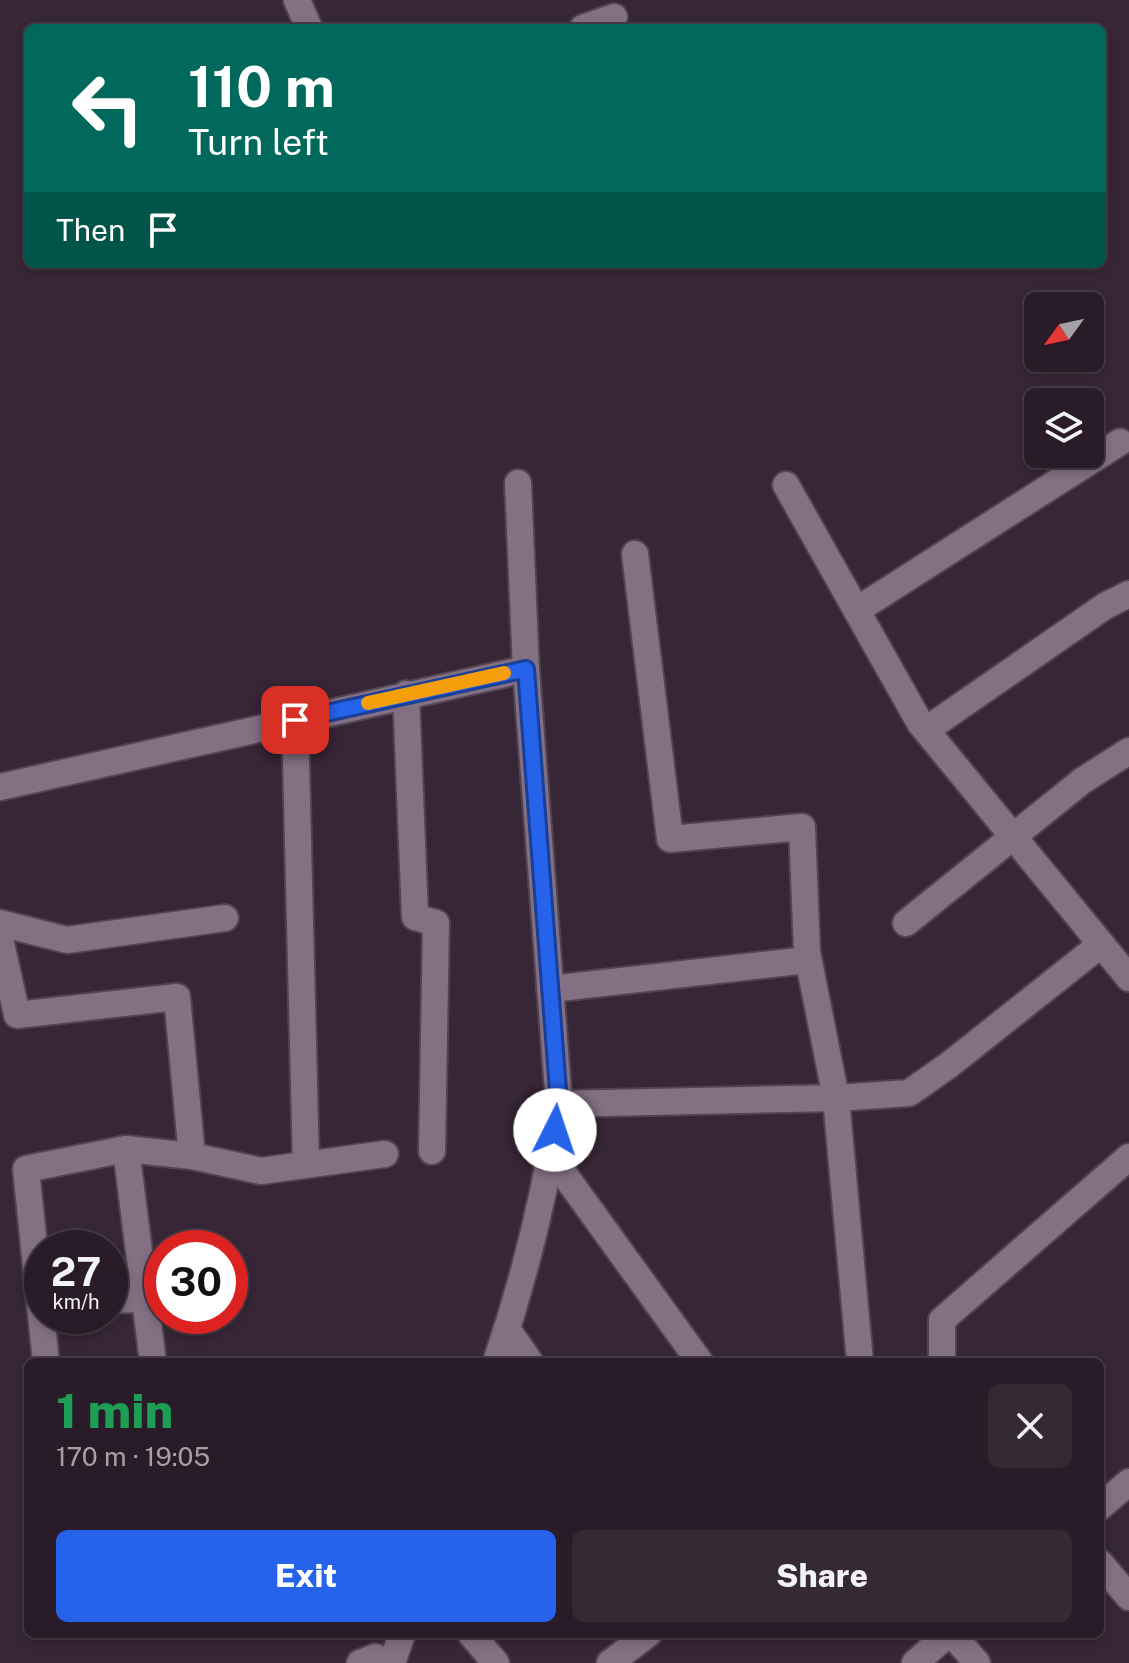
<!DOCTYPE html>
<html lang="en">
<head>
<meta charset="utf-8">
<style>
	body { margin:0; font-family:"Public Sans",sans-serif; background:#352934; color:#f1f3f6; height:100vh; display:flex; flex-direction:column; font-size:30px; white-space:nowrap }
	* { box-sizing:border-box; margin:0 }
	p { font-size:26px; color:#a5a1a8 }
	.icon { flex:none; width:44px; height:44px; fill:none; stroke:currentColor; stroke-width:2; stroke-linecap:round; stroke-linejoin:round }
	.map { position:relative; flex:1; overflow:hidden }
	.drawer { position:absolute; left:24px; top:1358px; width:1080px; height:280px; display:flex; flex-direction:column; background:#291c28; border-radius:12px; box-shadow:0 4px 12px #0003,0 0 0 2px #453a45 }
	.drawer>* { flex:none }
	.banner { position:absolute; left:24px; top:24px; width:1082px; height:244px; border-radius:12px; box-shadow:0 4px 12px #0003,0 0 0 2px #453a45; background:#00695c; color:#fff; overflow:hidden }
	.needle { width:52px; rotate:237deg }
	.fabs { position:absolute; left:1024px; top:292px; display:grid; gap:16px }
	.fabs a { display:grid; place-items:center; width:80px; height:80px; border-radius:12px; background:#291c28; box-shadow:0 4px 12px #0003,0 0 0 2px #453a45; font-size:40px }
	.speed { position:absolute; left:24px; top:1230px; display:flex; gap:16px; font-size:40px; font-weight:700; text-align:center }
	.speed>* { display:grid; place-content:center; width:104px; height:104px; border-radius:50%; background:#291c28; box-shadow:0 4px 12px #0003,0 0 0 2px #453a45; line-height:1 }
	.speed small { font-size:20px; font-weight:400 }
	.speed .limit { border:12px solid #d22; background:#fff; color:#111 }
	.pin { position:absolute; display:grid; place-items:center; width:68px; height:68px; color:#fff; margin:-34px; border-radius:16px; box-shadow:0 4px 12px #0006 }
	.me { position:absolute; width:88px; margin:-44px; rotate:4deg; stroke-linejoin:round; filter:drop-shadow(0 0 6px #0008) }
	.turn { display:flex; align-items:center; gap:28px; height:168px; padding:0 32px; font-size:36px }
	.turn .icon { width:104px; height:104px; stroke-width:2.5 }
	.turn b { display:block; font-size:56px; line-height:68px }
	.then { display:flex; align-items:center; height:76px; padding:0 32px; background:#0003; gap:16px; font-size:30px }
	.round { display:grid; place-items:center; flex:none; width:84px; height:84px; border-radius:12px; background:#352934 }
	.summary { display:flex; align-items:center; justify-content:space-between; height:136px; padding:0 32px }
	h1 { font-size:48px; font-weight:800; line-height:60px; color:#1e9e55 }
	.action { display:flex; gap:16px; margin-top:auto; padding:16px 32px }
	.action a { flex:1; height:92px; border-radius:12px; background:#2563eb; color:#fff; font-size:32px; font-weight:800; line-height:92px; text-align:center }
	.action a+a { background:#352934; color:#f1f3f6 }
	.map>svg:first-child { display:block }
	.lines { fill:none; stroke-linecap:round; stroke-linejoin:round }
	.minor-casing { stroke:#514351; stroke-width:30 }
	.minor { stroke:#847083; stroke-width:26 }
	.route-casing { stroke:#184099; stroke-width:20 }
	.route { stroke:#2563eb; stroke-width:14 }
	.slow { stroke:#f59e0b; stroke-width:14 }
</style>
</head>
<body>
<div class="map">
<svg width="1129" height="1663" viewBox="0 0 1129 1663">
	<rect width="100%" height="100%" fill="#372636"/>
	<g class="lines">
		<defs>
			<g id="minor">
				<path d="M 297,0 L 309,28"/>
				<path d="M 583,28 L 614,17"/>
				<path d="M 786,485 L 920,723 L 1129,978"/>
				<path d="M 635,554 L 670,839 L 802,827 L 807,952 L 836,1098 L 860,1362"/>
				<path d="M 857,610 L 1120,442"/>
				<path d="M 406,694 L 415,917 L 436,923 L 432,1151"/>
				<path d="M 295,720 L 306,1165"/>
				<path d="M 926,730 L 1105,606 L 1129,594"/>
				<path d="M 0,787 L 526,669"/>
				<path d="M 0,923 L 67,940 L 225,918"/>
				<path d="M 906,923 L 1082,781 L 1129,751"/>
				<path d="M 0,939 L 17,1015 L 177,997 L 192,1156"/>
				<path d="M 550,989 L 808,960"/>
				<path d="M 559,1104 L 836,1098 L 909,1093 L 949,1065 L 1100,945"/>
				<path d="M 126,1149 L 153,1362"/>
				<path d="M 551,1156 L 700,1362"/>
				<path d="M 110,1300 L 145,1299"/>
				<path d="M 507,1329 L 530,1362"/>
				<path d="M 46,1362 L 26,1169 L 126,1149 L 192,1156 L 261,1171 L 385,1154"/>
				<path d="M 496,1362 C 524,1280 546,1190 559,1104 L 526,669 L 518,483"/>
				<path d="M 942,1362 L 942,1320 L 1129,1157"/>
				<path d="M 1100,1507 L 1129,1482"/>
				<path d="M 1100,1563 L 1129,1597"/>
				<path d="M 471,1634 L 496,1663"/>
				<path d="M 952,1634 L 977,1663"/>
				<path d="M 360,1663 L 375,1657 L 387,1663"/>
				<path d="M 392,1663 L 402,1634"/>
				<path d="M 610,1663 L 648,1634"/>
				<path d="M 915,1663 L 948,1634"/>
			</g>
		</defs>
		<use href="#minor" class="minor-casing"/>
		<use href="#minor" class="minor"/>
	</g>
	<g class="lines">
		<defs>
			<path id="route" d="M 295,720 L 526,669 L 559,1104 L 555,1130"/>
		</defs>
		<use href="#route" class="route-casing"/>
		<use href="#route" class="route"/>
		<path class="slow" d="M 368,703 L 504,673"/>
	</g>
</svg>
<div class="fabs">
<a><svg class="needle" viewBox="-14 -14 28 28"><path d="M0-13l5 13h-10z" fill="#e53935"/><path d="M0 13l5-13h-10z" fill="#a5a1a8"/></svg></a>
<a><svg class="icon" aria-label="layers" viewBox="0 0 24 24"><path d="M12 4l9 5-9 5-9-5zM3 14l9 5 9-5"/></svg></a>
</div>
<div class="speed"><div>27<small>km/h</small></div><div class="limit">30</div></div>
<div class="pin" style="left:295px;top:720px;background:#d93025"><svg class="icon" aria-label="arrive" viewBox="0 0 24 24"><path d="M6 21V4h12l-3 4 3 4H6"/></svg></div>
<svg class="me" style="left:555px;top:1130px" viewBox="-20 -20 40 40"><circle r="19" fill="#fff"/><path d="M0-13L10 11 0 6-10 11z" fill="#2563eb"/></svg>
<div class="banner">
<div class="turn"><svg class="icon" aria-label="left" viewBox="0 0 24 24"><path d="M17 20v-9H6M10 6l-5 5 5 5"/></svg><div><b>110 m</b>Turn left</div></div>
<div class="then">Then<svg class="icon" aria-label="arrive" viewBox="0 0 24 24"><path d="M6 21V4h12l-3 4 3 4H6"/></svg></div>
</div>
<section class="drawer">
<div class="summary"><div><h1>1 min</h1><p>170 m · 19:05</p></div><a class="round"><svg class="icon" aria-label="close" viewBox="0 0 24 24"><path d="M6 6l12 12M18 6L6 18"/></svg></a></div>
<div class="action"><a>Exit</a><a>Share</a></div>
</section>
</div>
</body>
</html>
